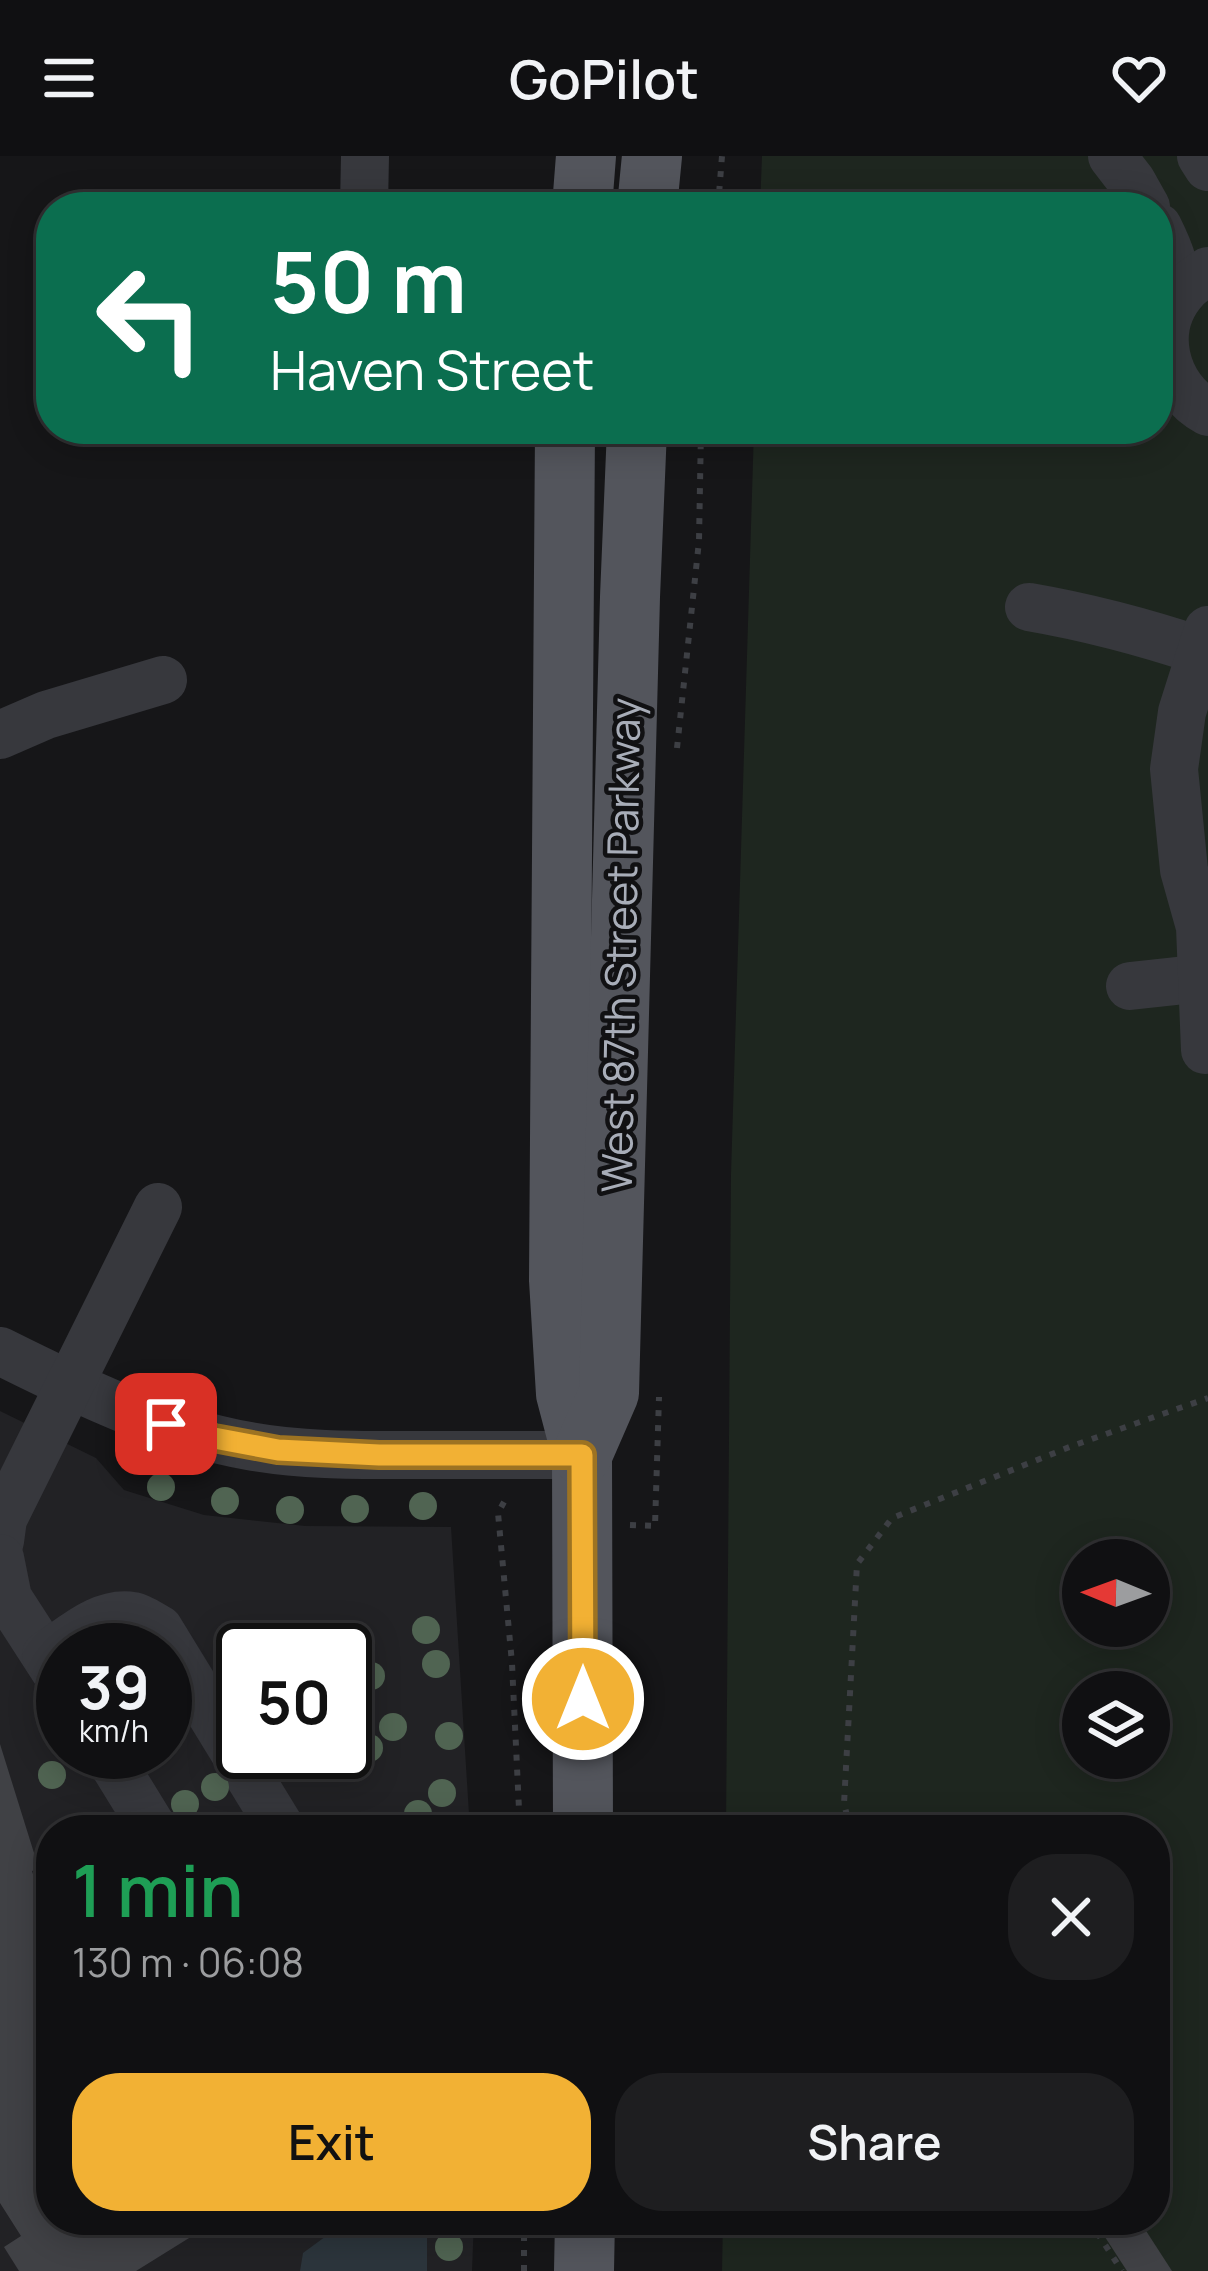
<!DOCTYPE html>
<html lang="en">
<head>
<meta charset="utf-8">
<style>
	body { margin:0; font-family:Manrope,sans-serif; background:#1e1e20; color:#f1f3f6; height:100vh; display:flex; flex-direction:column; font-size:45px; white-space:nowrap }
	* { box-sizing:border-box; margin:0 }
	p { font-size:39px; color:#9c9d9f }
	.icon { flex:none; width:66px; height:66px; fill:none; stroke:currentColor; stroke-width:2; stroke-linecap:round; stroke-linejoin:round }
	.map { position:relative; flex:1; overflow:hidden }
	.sheet { position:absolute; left:36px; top:1659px; width:1134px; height:420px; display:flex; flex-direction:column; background:#101012; border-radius:48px; box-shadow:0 6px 30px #0003,0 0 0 3px #303032 }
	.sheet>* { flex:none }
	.top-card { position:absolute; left:36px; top:36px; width:1137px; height:252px; border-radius:48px; box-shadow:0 6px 30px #0003,0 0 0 3px #303032; background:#0b6e4f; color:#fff; overflow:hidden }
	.needle { width:78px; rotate:271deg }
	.tools { position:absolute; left:1062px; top:1383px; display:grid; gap:24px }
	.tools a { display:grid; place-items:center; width:108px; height:108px; border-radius:50%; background:#101012; box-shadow:0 6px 30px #0003,0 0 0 3px #303032; font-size:60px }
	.speed { position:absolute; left:36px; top:1467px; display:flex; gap:24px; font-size:60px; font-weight:700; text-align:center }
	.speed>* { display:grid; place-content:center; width:156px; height:156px; border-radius:50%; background:#101012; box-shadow:0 6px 30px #0003,0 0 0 3px #303032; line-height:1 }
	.speed small { font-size:30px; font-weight:400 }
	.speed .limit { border:6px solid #111; border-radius:18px; background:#fff; color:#111 }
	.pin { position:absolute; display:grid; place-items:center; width:102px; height:102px; color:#fff; margin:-51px; border-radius:24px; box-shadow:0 6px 18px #0006 }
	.me { position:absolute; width:132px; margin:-66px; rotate:0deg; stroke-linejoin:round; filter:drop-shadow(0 0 9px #0008) }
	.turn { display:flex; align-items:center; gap:42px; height:252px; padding:0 36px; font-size:54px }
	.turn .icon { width:156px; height:156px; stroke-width:2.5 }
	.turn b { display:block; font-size:84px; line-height:102px }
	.round { display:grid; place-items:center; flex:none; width:126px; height:126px; border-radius:48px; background:#1e1e20 }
	.overview { display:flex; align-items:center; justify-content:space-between; height:204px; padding:0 36px }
	h1 { font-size:72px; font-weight:600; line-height:90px; color:#1e9e55 }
	.primary-button { display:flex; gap:24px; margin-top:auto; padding:24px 36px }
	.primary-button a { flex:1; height:138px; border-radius:48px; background:#f2b134; color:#111; font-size:48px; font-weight:600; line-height:138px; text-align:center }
	.primary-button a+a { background:#1e1e20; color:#f1f3f6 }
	header { display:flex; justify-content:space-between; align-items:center; height:156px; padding:0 36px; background:#101012; font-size:54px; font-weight:600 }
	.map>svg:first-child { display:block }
	.built { fill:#222225; fill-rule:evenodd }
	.green { fill:#1e261f; fill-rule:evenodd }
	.water { fill:#2c353c }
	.building { fill:#404145 }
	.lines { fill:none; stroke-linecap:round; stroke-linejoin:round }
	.path { stroke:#3d3f44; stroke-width:6; stroke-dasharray:6 9; stroke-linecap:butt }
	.minor { stroke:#37383d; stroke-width:48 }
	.major { stroke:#53555c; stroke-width:60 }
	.tree { fill:#506452 }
	.route-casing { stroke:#9d7322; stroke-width:30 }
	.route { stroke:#f2b134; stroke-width:21 }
	.labels { text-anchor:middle; stroke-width:9; stroke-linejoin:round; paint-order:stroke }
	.street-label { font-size:42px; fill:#a8adb8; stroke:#111113 }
</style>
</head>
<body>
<header><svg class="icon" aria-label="menu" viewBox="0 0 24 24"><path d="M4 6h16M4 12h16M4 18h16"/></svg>GoPilot<svg class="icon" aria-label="heart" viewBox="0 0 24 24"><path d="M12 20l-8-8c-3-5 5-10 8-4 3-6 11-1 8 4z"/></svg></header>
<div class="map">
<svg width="1208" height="2115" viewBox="0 0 1208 2115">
	<rect width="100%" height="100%" fill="#161618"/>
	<path class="built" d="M 0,1255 L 96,1302 L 124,1334 L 204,1359 L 305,1370 L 451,1371 L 470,1674 L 51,1674 L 51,2064 L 474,2064 L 472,2115 L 0,2115 ZM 63,1494 L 165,1494 L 165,1596 L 63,1596 ZM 243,1494 L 345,1494 L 345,1596 L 243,1596 Z"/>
	<path class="green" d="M 762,0 L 1208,0 L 1208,2115 L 722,2115 L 723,2064 L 1155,2064 L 1155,1674 L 726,1674 L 731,1018 L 754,273 L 1158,273 L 1158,51 L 760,51 ZM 1083,1404 L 1149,1404 L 1149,1470 L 1083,1470 ZM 1083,1536 L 1149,1536 L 1149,1602 L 1083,1602 Z"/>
	<path class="water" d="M 348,2064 L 427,2064 L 427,2115 L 300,2115 L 303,2097 Z"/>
	<g class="building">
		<path d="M 119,38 L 241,40 L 241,51 L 119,51 Z"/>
		<path d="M 0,1588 L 39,1713 L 32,1715 L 38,1734 L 46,1730 L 51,1738 L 51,2064 L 218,2064 L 136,2115 L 19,2115 L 4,2091 L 21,2080 L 0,2047 Z"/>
		<path d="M 1094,2064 L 1139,2064 L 1172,2115 L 1127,2115 Z"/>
	</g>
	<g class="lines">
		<g class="path">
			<path d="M 718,51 L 722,0"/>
			<path d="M 677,592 L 699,385 L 701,273"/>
			<path d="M 504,1346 L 498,1357 L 512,1507 L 520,1674"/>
			<path d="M 630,1369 L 655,1370 L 659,1241"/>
			<path d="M 851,1674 L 844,1648 L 857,1408 L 892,1362 L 1072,1290 L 1208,1242"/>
			<path d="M 1089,2064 L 1122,2115"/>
			<path d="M 524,2115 L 524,2064"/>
		</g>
		<g class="minor">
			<path d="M 1112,0 L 1132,26 L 1146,51"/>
			<path d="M 1201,0 L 1208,11"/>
			<path d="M 364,51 L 365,0"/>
			<path d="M 1158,71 C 1175,105 1177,114 1172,151"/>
			<path d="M 1208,115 C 1200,121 1191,126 1185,133 C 1149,172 1164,232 1208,256"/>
			<path d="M 1029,451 C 1087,461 1144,476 1201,495"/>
			<path d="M 0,579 L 46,559 L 163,524"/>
			<path d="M 1130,830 L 1204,822"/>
			<path d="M 1205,894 L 1200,771 L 1184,714 L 1174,613 L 1182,556 L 1208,474"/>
			<path d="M 0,1195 C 78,1234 162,1275 249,1290 C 304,1300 360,1299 415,1299 C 471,1299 526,1299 582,1299"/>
			<path d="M 0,1385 L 3,1363 L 158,1051"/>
			<path d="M 0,1402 L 8,1442 L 61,1524"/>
			<path d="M 46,1499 C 71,1483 101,1454 133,1460 C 142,1462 151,1469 159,1473 L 282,1674"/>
			<path d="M 106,1596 L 154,1674"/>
		</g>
		<g class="major">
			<path d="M 582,51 L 586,0"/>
			<path d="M 647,51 L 652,0"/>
			<path d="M 565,273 L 559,1124 L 566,1238 L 582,1299 L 583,1674"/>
			<path d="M 582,1299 L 609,1237 L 630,441 L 637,273"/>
			<path d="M 584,2115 L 585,2064"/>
		</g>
	</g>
	<g class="tree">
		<circle cx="161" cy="1331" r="14"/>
		<circle cx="225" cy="1345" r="14"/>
		<circle cx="423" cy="1350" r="14"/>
		<circle cx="355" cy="1353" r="14"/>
		<circle cx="290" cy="1354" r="14"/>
		<circle cx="426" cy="1474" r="14"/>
		<circle cx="436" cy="1508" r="14"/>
		<circle cx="371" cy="1520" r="14"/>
		<circle cx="393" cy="1571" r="14"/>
		<circle cx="449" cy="1580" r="14"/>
		<circle cx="369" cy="1592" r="14"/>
		<circle cx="52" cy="1619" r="14"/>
		<circle cx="215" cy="1631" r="14"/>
		<circle cx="442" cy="1637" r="14"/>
		<circle cx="185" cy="1648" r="14"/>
		<circle cx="418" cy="1658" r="14"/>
		<circle cx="449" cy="2091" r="14"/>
	</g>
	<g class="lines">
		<defs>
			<path id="route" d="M 166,1268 L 214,1282 L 278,1294 L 379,1299 L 582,1299 L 583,1543"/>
		</defs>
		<use href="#route" class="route-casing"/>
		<use href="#route" class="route"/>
	</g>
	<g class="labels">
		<g class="street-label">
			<text transform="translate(621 789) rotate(-89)" y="15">West 87th Street Parkway</text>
		</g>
	</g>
</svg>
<div class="tools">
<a><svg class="needle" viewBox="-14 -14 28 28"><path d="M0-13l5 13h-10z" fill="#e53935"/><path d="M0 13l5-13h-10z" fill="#9c9d9f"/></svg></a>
<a><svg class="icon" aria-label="layers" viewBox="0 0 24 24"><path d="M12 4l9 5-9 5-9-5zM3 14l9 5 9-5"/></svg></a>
</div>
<div class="speed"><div>39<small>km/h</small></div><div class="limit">50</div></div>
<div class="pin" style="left:166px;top:1268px;background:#d93025"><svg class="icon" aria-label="arrive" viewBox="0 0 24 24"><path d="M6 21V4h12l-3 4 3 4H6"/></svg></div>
<svg class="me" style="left:583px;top:1543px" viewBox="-20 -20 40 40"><circle r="17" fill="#f2b134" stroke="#fff" stroke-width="3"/><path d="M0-11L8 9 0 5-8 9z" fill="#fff"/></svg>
<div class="top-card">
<div class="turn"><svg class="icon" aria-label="left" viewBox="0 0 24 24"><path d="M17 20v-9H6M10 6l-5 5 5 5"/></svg><div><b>50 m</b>Haven Street</div></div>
</div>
<section class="sheet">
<div class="overview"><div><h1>1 min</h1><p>130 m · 06:08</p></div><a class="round"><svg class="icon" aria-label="close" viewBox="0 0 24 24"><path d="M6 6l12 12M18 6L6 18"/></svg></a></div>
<div class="primary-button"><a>Exit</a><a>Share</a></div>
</section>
</div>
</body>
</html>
